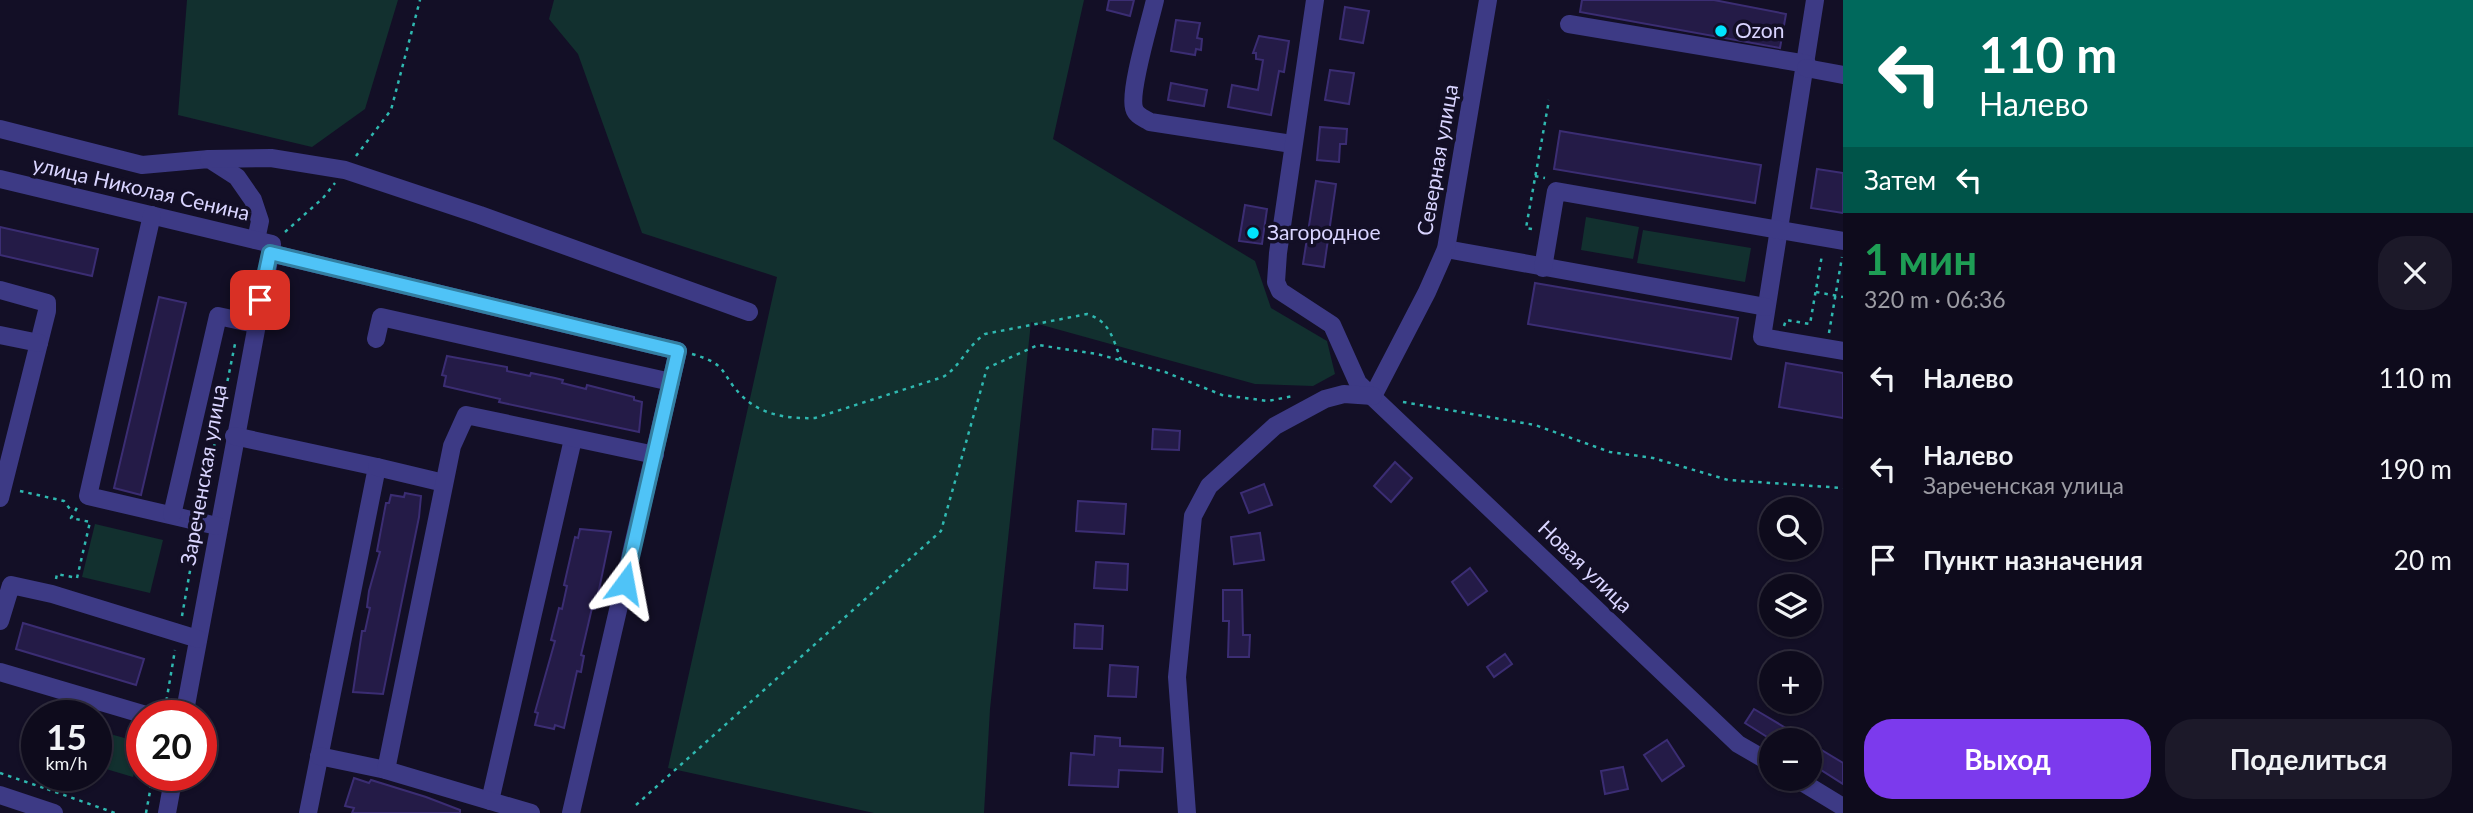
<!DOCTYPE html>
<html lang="ru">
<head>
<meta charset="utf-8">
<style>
	body { margin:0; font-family:Lato,sans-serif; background:#1c1929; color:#f1f3f6; height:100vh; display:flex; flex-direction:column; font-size:26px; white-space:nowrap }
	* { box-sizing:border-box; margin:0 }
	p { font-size:23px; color:#9b9ba3 }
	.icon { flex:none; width:38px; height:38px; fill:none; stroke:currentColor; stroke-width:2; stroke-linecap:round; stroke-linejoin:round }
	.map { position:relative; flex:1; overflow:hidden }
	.side { display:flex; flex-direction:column; background:#0e0b1c; width:630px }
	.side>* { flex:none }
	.top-card { background:#00695c; color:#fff; overflow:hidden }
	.controls { position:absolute; left:1759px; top:497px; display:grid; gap:14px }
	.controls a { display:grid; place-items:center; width:63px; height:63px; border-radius:50%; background:#0e0b1c; box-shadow:0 2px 5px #0004,0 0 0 2px #2e2b3b; font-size:35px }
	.speed { position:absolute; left:21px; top:700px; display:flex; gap:14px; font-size:35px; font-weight:700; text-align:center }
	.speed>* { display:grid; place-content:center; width:91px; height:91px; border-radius:50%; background:#0e0b1c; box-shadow:0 2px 5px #0004,0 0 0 2px #2e2b3b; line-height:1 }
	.speed small { font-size:18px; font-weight:400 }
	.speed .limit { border:10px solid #d22; background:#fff; color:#111 }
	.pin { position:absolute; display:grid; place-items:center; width:60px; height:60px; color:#fff; margin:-30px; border-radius:14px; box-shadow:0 4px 10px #0006 }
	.me { position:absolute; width:77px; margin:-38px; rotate:13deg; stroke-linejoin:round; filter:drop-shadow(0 0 5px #0008) }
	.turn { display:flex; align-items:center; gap:24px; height:147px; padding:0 21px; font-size:32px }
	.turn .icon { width:91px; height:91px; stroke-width:2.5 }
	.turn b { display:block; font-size:49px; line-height:60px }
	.then { display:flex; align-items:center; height:66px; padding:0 21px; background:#0003; gap:14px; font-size:26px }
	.round { display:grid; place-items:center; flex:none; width:74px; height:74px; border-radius:28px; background:#1c1929 }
	.overview { display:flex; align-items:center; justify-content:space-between; height:119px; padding:0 21px }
	h1 { font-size:42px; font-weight:700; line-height:52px; color:#1e9e55 }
	.cta { display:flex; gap:14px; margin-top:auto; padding:14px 21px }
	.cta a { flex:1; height:80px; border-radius:28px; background:#7c3aed; color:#fff; font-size:28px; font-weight:700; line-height:80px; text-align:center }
	.cta a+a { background:#1c1929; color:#f1f3f6 }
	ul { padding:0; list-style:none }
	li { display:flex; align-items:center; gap:21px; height:91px; padding:0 21px }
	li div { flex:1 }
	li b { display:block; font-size:26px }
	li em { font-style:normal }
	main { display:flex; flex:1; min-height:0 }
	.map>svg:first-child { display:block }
	.green { fill:#12302f }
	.building { fill:#241b47; stroke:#3b2d73; stroke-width:2 }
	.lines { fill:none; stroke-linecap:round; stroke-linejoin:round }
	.path { stroke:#2fb8b0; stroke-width:2.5; stroke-dasharray:3.5 5; stroke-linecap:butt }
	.minor { stroke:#3d3a85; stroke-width:18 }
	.route-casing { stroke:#337fa1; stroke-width:18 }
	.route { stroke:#4fc3f7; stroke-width:12 }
	.poi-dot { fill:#00e5ff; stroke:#130f26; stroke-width:2.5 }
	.labels { text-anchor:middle; stroke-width:7; stroke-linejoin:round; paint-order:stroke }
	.poi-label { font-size:21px; fill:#d9d4ff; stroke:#130f26; text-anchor:start }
	.street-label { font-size:21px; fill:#d9d4ff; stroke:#130f26 }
</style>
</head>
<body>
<main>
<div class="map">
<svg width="1843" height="813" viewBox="0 0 1843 813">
	<rect width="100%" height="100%" fill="#130f26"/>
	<g class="green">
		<path d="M 187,0 L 398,0 L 365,109 L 312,147 L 178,115 Z"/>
		<path d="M 554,0 L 1084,0 L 1053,139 L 1255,261 L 1271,308 L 1327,341 L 1335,374 L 1313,386 L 1255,384 L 1031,322 L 990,709 L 984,813 L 874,813 L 668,768 L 777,277 L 642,233 L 578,54 L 549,19 Z"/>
		<path d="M 1586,217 L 1639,227 L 1633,259 L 1581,250 Z"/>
		<path d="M 1643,230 L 1751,248 L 1745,282 L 1637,263 Z"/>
		<path d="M 95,524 L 163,540 L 150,593 L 82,577 Z"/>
		<path d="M 96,730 L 142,743 L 133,777 L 96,766 Z"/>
	</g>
	<g class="building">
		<path d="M 1109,0 L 1134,0 L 1130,16 L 1107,10 Z"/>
		<path d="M 1582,0 L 1714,0 L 1786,14 L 1780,48 L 1580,12 Z"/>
		<path d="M 1345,7 L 1369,11 L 1363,43 L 1340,39 Z"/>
		<path d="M 1176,20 L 1200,23 L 1197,38 L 1202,39 L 1201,50 L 1196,49 L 1195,55 L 1171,51 Z"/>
		<path d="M 1259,36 L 1289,41 L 1284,72 L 1279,71 L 1271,115 L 1228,107 L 1232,85 L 1258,90 L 1263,60 L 1256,59 L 1256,53 L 1253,53 Z"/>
		<path d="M 1330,70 L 1354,73 L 1349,104 L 1325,100 Z"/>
		<path d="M 1171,83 L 1207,90 L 1204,106 L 1168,100 Z"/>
		<path d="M 1320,127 L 1347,129 L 1346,144 L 1340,144 L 1339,162 L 1317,160 Z"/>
		<path d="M 1560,131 L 1761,165 L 1755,203 L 1554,169 Z"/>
		<path d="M 1817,169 L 1843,173 L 1843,213 L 1811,208 Z"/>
		<path d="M 1316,181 L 1336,184 L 1324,267 L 1303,264 Z"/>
		<path d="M 1245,205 L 1267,209 L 1262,244 L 1239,241 Z"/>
		<path d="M 0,227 L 98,249 L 92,276 L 0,255 Z"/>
		<path d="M 1535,283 L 1738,318 L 1731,359 L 1528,324 Z"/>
		<path d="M 159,297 L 186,303 L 141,495 L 114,488 Z"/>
		<path d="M 447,356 L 507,367 L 507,371 L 530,376 L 531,373 L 555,378 L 563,380 L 562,383 L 586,389 L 587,385 L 634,397 L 634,400 L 642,402 L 639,432 L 499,402 L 500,399 L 444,386 L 446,376 L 442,375 Z"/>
		<path d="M 1786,363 L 1843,373 L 1843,418 L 1779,407 Z"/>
		<path d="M 1153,429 L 1180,431 L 1179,450 L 1152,449 Z"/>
		<path d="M 1395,462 L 1412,478 L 1391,502 L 1374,486 Z"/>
		<path d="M 1264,484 L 1272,505 L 1249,513 L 1241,493 Z"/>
		<path d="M 405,493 L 421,496 L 419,517 L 383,694 L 353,692 L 362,631 L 365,631 L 370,608 L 367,607 L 369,591 L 380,552 L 377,551 L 386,503 L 389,503 L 391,495 L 404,497 Z"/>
		<path d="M 1078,501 L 1126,504 L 1124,534 L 1076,531 Z"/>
		<path d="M 580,529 L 611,532 L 595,609 L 592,608 L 581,655 L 584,656 L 581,672 L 577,671 L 564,728 L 555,725 L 554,729 L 535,725 L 538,713 L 535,712 L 555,641 L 551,640 L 559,608 L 562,609 L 567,586 L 564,585 L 575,537 L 578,538 Z"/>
		<path d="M 1260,533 L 1264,560 L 1234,564 L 1231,537 Z"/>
		<path d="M 1096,562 L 1128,564 L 1127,590 L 1094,588 Z"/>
		<path d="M 1470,568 L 1487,591 L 1468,605 L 1452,582 Z"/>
		<path d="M 1223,590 L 1242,590 L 1243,635 L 1250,635 L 1249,657 L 1228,657 L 1229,621 L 1223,621 Z"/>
		<path d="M 23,623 L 144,659 L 136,685 L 16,649 Z"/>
		<path d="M 1075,624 L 1103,626 L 1102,649 L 1074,648 Z"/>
		<path d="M 1505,654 L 1512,664 L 1494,677 L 1487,667 Z"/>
		<path d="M 1110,665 L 1138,667 L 1136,697 L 1108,696 Z"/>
		<path d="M 1754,709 L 1806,740 L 1772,740 L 1745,723 Z"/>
		<path d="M 1095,736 L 1120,738 L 1120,746 L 1163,748 L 1162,772 L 1119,770 L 1118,787 L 1069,785 L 1071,753 L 1094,755 Z"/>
		<path d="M 1667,740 L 1684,766 L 1662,781 L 1644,755 Z"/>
		<path d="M 1810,743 L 1843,763 L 1843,784 L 1810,763 Z"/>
		<path d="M 1623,767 L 1628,789 L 1605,794 L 1601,771 Z"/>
		<path d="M 354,778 L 369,783 L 371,780 L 426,797 L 460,810 L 460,813 L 352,813 L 354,808 L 345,806 Z"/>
	</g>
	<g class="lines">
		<g class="path">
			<path d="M 356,156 L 391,110 L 420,0"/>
			<path d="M 1535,176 L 1545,178"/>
			<path d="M 1532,229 L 1526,228 L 1549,100"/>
			<path d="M 285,232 L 323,198 L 335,183"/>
			<path d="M 1816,292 L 1843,297"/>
			<path d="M 1784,326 L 1786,320 L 1810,324 L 1822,255"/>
			<path d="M 1829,333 L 1842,257"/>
			<path d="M 692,354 C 730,365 719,373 742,396 C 761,415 788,419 815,418 L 943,377 C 960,367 967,346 985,334 L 1087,314 C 1110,321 1113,339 1121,360"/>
			<path d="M 1403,402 L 1535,425 L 1610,452 L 1653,458 L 1728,480 L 1843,488"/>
			<path d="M 20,491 L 64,501 L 72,512"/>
			<path d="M 202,506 L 235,344"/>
			<path d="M 56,579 L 57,574 L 77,578 L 90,522 L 71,518 L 78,506"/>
			<path d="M 182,616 L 196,537"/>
			<path d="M 165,709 L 175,650"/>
			<path d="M 0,773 L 44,788"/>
			<path d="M 48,775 L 44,788 L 115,813"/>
			<path d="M 636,805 L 941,531 L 987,368 L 1038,345 L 1097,354 L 1165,372 L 1222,395 L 1268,401 L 1293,396"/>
			<path d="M 146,813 L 153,775"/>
		</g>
		<g class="minor">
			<path d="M 1155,0 C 1150,22 1129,90 1134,108 C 1136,116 1144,118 1150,122 L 1292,144"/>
			<path d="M 1315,0 L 1278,253 L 1276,282 L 1280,291 L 1332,325 L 1358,383 L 1738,744 L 1771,763"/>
			<path d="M 1815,0 L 1762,337 L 1843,351"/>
			<path d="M 1569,24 L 1807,64"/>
			<path d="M 1806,68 L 1843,75"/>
			<path d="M 0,129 L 142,165 L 209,159 L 237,177 L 253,200 L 260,221 L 256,240"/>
			<path d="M 209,159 L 271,158 L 345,170 L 480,215 L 749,312"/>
			<path d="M 0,179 L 272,244 L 184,716"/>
			<path d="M 152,215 L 88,496 L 217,526"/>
			<path d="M 1446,249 L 1766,307"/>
			<path d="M 270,253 L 678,351 L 571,813"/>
			<path d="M 1543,268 L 1556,191 L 1843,241"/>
			<path d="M 0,290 L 47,303 L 47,311 L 0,498"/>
			<path d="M 0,335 L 39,343"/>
			<path d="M 376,339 L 381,317 L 671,382"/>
			<path d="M 1373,396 L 1427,292 L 1446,249 L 1488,0"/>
			<path d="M 234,436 L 377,467 L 308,813"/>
			<path d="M 377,467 L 444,483"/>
			<path d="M 172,515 L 218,316 L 255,324"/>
			<path d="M 0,621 L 11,585 L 52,594 L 198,639"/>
			<path d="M 0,672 L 149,716"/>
			<path d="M 319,756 L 386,770"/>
			<path d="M 1797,779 L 1843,807"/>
			<path d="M 0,795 L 54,813"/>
			<path d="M 490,801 L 573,439"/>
			<path d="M 167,813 L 174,775"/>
			<path d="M 531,813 L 386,770 L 452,446 L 466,415 L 655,455"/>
			<path d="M 1187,813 L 1177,677 L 1193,516 L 1209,486 L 1275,426 L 1325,399 L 1344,394 L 1373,396"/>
		</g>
	</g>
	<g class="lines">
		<defs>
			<path id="route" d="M 260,300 L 270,253 L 678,351 L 625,583"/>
		</defs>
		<use href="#route" class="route-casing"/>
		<use href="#route" class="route"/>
	</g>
	<g class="poi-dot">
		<circle cx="1721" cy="31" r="7"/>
		<circle cx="1253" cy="233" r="7"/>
	</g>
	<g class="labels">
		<g class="poi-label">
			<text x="1735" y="38">Ozon</text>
			<text x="1267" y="240">Загородное</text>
		</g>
		<g class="street-label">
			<text transform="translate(1438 160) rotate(-80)" y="7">Северная улица</text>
			<text transform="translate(141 189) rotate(13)" y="7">улица Николая Сенина</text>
			<text transform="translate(204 475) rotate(-80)" y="7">Зареченская улица</text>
			<text transform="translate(1585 567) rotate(44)" y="7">Новая улица</text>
		</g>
	</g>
</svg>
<div class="controls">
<a><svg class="icon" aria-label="search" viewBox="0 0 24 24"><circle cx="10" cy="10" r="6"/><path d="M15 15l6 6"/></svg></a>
<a><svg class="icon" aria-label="layers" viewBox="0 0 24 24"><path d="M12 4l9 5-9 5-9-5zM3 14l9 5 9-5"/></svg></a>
<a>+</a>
<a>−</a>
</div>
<div class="speed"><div>15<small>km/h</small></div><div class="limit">20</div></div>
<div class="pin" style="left:260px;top:300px;background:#d93025"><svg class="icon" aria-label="arrive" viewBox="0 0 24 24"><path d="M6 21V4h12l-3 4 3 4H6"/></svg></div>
<svg class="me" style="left:625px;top:583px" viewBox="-20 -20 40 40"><path d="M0-17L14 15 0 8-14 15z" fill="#4fc3f7" stroke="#fff" stroke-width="4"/></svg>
</div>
<section class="side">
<div class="top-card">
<div class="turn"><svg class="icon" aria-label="left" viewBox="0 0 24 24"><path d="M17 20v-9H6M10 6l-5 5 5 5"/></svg><div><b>110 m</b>Налево</div></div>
<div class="then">Затем<svg class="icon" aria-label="left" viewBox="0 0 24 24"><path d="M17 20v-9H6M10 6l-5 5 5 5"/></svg></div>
</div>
<div class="overview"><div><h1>1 мин</h1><p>320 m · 06:36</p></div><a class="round"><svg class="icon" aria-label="close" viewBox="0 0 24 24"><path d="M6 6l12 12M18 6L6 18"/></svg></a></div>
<ul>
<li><svg class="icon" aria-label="left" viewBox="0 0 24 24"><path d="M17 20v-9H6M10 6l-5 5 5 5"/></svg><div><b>Налево</b></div><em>110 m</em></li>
<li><svg class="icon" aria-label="left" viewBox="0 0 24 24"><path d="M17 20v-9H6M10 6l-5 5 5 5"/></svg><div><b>Налево</b><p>Зареченская улица</p></div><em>190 m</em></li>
<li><svg class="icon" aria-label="arrive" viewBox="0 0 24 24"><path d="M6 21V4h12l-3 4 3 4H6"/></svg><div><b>Пункт назначения</b></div><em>20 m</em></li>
</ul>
<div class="cta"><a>Выход</a><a>Поделиться</a></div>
</section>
</main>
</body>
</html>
